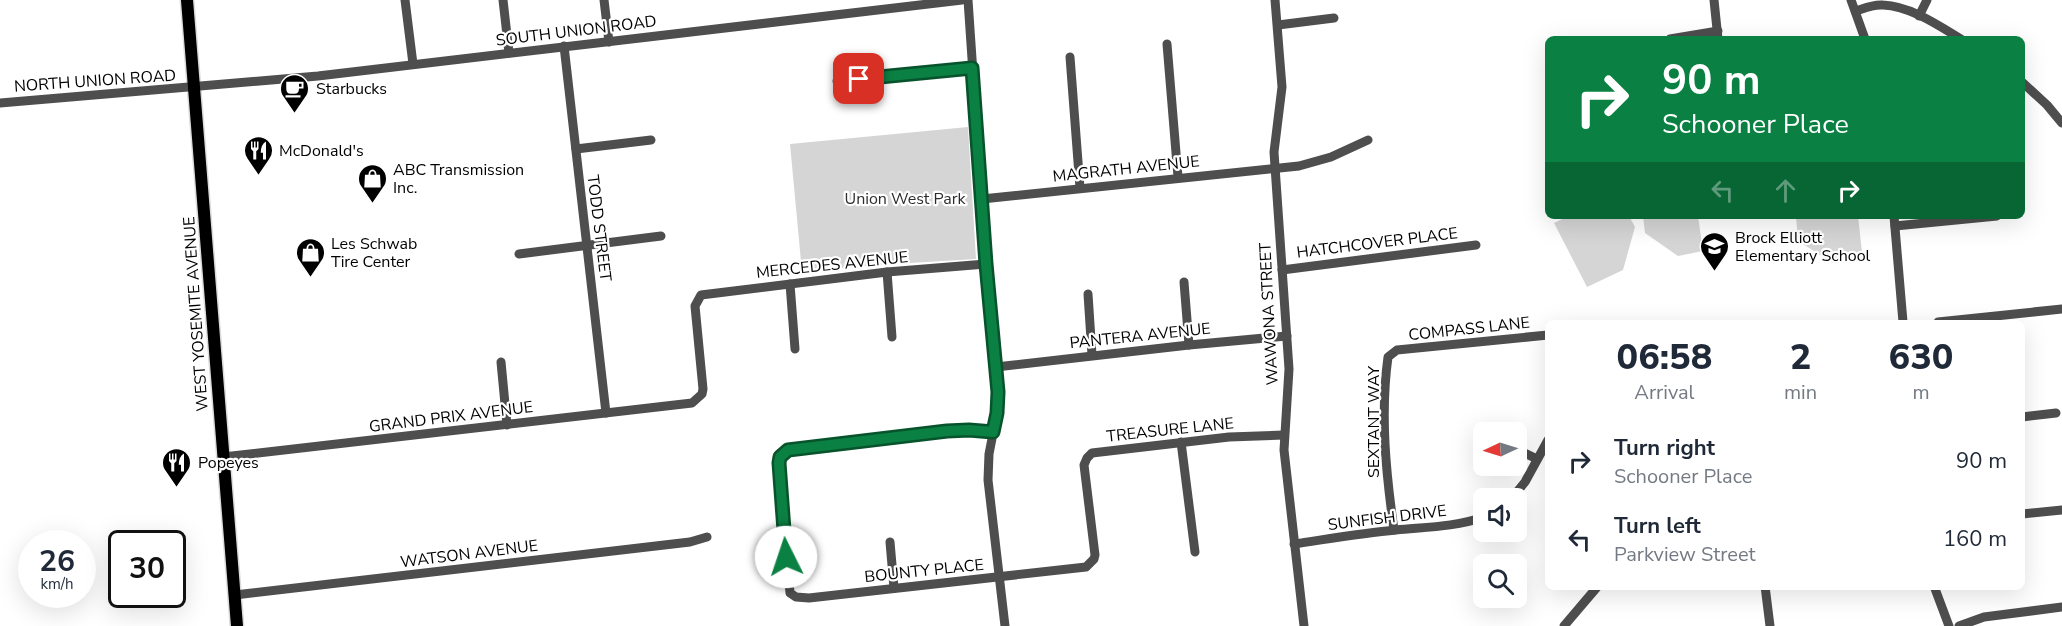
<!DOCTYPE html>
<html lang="en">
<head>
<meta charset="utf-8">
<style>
	body { margin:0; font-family:"Nunito Sans",sans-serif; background:#f6f6f7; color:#1f2937; height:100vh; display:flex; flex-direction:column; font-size:22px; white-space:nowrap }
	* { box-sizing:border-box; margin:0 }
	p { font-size:20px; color:#747a83 }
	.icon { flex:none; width:33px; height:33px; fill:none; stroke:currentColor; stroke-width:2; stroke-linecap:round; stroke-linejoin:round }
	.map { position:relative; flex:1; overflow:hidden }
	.side { position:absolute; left:1545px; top:320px; width:480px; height:270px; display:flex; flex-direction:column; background:#fff; border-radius:9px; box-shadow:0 6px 24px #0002 }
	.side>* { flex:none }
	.banner { position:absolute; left:1545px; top:36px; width:480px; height:183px; border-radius:9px; box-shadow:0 6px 24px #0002; background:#0b8043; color:#fff; overflow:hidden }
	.needle { width:39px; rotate:266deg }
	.tools { position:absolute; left:1473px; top:422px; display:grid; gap:12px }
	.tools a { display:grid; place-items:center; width:54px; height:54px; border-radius:9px; background:#fff; box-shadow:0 6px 24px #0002; font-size:30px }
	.speed { position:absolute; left:18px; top:530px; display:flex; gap:12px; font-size:30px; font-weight:700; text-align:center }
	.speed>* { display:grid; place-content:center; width:78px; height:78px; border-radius:50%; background:#fff; box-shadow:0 6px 24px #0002; line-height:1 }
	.speed small { font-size:15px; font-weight:400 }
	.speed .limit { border:3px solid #111; border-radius:9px; background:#fff; color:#111 }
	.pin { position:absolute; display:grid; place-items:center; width:51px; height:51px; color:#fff; margin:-26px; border-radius:12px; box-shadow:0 3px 9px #0006 }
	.me { position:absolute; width:66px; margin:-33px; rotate:356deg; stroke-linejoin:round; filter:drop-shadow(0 0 4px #0008) }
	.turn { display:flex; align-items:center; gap:21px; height:126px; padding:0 18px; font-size:27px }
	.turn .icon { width:78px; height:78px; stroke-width:2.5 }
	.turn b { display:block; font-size:42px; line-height:51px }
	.lanes { display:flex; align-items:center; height:57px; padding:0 18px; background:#0003; justify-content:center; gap:30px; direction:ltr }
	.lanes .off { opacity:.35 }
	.eta { display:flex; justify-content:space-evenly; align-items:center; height:102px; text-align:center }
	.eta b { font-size:36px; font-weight:800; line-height:42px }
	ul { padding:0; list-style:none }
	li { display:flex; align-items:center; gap:18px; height:78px; padding:0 18px }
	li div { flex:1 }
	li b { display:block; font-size:22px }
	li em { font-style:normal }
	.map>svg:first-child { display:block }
	.green { fill:#d5d5d5 }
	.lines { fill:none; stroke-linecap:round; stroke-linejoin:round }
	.major-casing { stroke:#dbdbdb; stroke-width:15 }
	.minor { stroke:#4e4e4e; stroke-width:9 }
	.major { stroke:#000; stroke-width:12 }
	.route-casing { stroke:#07532c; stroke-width:15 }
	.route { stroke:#0b8043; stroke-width:10 }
	.labels { text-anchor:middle; stroke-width:4.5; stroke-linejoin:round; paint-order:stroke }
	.street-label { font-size:16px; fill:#000; stroke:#fff }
	.poi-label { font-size:16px; fill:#000; stroke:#fff; text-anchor:start }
	.park-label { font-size:16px; fill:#2c2c2c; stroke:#fff }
</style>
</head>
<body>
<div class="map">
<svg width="2062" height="626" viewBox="0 0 2062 626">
	<rect width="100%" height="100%" fill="#fff"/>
	<g class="green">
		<path d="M 968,127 L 976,259 L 876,265 L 802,272 L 790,144 Z"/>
		<path d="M 1569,216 L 1629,216 L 1635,227 L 1623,270 L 1587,287 L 1554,223 Z"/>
		<path d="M 1643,216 L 1698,216 L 1703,251 L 1678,256 L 1645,233 Z"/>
		<path d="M 1796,216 L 1858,216 L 1863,261 L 1833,263 L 1798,241 Z"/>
	</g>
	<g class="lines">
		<defs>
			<path id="major" d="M 187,0 L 237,626"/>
		</defs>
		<use href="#major" class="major-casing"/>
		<g class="minor">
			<path d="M 405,0 L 413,64"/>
			<path d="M 503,0 L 509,53"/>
			<path d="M 604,0 L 609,42"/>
			<path d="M 968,0 L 986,264 L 998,392 L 997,413 L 989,454 L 988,480 L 1005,626"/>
			<path d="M 1275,0 L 1282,87 L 1274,152 L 1289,369 L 1284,450 L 1304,626"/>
			<path d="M 1714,0 L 1718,39"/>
			<path d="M 1851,0 L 1865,39"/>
			<path d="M 1856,11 C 1865,8 1873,4 1883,5 C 1910,6 1938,25 1961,39"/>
			<path d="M 1919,16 L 1927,0"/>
			<path d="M 1278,25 L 1334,18"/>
			<path d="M 1670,39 L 1718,31"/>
			<path d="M 1167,44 L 1178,177"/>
			<path d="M 564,46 L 606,413"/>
			<path d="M 1070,57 L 1080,188"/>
			<path d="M 837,81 L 972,68"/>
			<path d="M 2022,82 L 2047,105 L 2062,123"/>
			<path d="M 0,103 L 318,76 L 962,0"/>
			<path d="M 576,149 L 651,140"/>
			<path d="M 982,199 L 1299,166 L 1331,157 L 1368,140"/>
			<path d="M 1894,216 L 1903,322"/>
			<path d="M 1895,226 L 1997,216"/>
			<path d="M 519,254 L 661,236"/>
			<path d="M 1282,270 L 1476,245"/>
			<path d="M 887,272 L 892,337"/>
			<path d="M 1184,282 L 1189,345"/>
			<path d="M 790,284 L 795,349"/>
			<path d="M 1088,294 L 1092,355"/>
			<path d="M 1938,322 L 2062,309"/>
			<path d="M 501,362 L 507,425"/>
			<path d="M 996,367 L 1189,345 L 1287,336"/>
			<path d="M 2022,417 L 2056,413"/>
			<path d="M 992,432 L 969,430 L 947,431 L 788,450 C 778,457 779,465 780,477 L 790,593 L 796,597 L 809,598 L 1086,567 L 1094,559 L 1095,555 L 1084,465 L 1087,458 L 1092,453 L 1229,437 L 1284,435"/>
			<path d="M 1481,439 L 1484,440"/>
			<path d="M 1181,442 L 1195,552"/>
			<path d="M 1516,449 L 1537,459"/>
			<path d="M 223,457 L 692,403 L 702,394 L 703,389 L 695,306 L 701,295 L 887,272 L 986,264"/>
			<path d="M 1512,498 L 1525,482 L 1548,440"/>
			<path d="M 2022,514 L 2062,510"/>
			<path d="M 1394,530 C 1386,473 1380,415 1388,357 L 1397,350 L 1548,335"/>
			<path d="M 890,542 L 894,588"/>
			<path d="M 1294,544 C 1328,539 1362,533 1396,530 C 1426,527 1455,527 1484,517"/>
			<path d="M 1765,586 L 1770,626"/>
			<path d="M 1934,586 L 1949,626"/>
			<path d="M 235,595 L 690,542 L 707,537"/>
			<path d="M 1564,626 L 1598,586"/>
			<path d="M 1959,626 L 1984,617 L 2062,607"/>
		</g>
		<use href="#major" class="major"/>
	</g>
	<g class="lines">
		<defs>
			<path id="route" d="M 786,557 L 779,463 L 780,457 L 788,450 L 947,431 L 969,430 L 993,432 L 997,413 L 998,392 L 986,264 L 972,68 L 859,79"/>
		</defs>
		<use href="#route" class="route-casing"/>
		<use href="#route" class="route"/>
	</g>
	<defs>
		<symbol id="cafe-pin" viewBox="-11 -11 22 30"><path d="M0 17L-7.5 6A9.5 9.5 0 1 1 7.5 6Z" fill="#000" stroke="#fff"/><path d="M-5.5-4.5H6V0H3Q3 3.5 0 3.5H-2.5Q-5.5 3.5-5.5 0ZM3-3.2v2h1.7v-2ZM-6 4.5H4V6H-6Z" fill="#fff"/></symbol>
		<symbol id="restaurant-pin" viewBox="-11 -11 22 30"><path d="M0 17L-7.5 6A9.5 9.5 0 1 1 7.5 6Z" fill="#000" stroke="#fff"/><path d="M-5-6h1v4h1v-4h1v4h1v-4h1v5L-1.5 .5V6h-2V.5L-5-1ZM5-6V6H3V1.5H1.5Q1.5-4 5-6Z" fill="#fff"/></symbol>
		<symbol id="shop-pin" viewBox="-11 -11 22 30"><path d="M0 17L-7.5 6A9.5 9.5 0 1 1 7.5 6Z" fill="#000" stroke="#fff"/><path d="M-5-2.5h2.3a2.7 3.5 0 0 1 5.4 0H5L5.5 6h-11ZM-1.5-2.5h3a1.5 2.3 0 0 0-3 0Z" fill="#fff"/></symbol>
		<symbol id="school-pin" viewBox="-11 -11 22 30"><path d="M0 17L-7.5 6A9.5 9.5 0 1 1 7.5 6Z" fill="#000" stroke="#fff"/><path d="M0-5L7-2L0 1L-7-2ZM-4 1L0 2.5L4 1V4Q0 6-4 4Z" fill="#fff"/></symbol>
	</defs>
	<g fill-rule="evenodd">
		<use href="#cafe-pin" x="278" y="72" width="33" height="45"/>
		<use href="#restaurant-pin" x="242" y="134" width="33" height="45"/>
		<use href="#shop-pin" x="356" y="162" width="33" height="45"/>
		<use href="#school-pin" x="1698" y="230" width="33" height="45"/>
		<use href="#shop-pin" x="294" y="236" width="33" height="45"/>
		<use href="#restaurant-pin" x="160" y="446" width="33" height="45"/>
	</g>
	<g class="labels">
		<g class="street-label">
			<text transform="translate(576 30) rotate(-7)" y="6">SOUTH UNION ROAD</text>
			<text transform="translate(95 80) rotate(-4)" y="6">NORTH UNION ROAD</text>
			<text transform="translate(1126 168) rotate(-6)" y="6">MAGRATH AVENUE</text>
			<text transform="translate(600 228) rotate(83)" y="6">TODD STREET</text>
			<text transform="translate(1377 242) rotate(-7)" y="6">HATCHCOVER PLACE</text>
			<text transform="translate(832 264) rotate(-6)" y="6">MERCEDES AVENUE</text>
			<text transform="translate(195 314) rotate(-94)" y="6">WEST YOSEMITE AVENUE</text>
			<text transform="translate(1268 314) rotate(-93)" y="6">WAWONA STREET</text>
			<text transform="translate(1469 328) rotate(-6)" y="6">COMPASS LANE</text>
			<text transform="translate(1140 335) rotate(-6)" y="6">PANTERA AVENUE</text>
			<text transform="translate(451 416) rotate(-7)" y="6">GRAND PRIX AVENUE</text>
			<text transform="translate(1373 422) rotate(-90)" y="6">SEXTANT WAY</text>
			<text transform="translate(1170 429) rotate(-6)" y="6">TREASURE LANE</text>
			<text transform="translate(1387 517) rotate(-7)" y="6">SUNFISH DRIVE</text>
			<text transform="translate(469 553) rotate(-7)" y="6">WATSON AVENUE</text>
			<text transform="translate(924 570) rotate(-6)" y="6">BOUNTY PLACE</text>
		</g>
		<g class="poi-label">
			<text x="316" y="94">Starbucks</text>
			<text x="279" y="156">McDonald's</text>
			<text x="393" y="175">ABC Transmission<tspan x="393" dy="18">Inc.</tspan></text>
			<text x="1735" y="243">Brock Elliott<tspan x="1735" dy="18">Elementary School</tspan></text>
			<text x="331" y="249">Les Schwab<tspan x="331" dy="18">Tire Center</tspan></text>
			<text x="198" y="468">Popeyes</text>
		</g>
		<g class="park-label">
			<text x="905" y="204">Union West Park</text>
		</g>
	</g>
</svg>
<div class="tools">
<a><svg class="needle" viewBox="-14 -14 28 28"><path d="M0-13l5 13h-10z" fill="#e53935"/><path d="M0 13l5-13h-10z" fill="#747a83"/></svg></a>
<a><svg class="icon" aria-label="sound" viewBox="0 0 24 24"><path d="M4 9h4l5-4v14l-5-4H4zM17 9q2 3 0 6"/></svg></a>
<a><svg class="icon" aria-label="search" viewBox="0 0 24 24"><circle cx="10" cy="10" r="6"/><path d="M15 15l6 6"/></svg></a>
</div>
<div class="speed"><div>26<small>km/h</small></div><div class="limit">30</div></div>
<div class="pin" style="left:859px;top:79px;background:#d93025"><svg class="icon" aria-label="arrive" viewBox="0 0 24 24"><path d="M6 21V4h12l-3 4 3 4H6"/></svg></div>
<svg class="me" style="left:786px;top:557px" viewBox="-20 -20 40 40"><circle r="19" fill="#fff"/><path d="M0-13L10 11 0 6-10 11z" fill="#0b8043"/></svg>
<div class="banner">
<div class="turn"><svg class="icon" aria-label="right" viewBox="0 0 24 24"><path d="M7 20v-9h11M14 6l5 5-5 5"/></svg><div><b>90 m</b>Schooner Place</div></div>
<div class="lanes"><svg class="icon off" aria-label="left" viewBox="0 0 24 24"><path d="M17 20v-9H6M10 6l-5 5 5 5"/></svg><svg class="icon off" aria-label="ahead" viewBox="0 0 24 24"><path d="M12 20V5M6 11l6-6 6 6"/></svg><svg class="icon" aria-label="right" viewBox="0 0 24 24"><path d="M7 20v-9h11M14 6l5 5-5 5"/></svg></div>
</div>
<section class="side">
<div class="eta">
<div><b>06:58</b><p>Arrival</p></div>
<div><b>2</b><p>min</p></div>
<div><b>630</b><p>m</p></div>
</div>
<ul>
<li><svg class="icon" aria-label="right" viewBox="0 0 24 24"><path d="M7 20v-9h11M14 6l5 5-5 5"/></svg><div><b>Turn right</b><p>Schooner Place</p></div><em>90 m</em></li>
<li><svg class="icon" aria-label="left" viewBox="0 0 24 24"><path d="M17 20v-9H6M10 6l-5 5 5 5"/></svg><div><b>Turn left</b><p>Parkview Street</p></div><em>160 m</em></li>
</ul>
</section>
</div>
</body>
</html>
